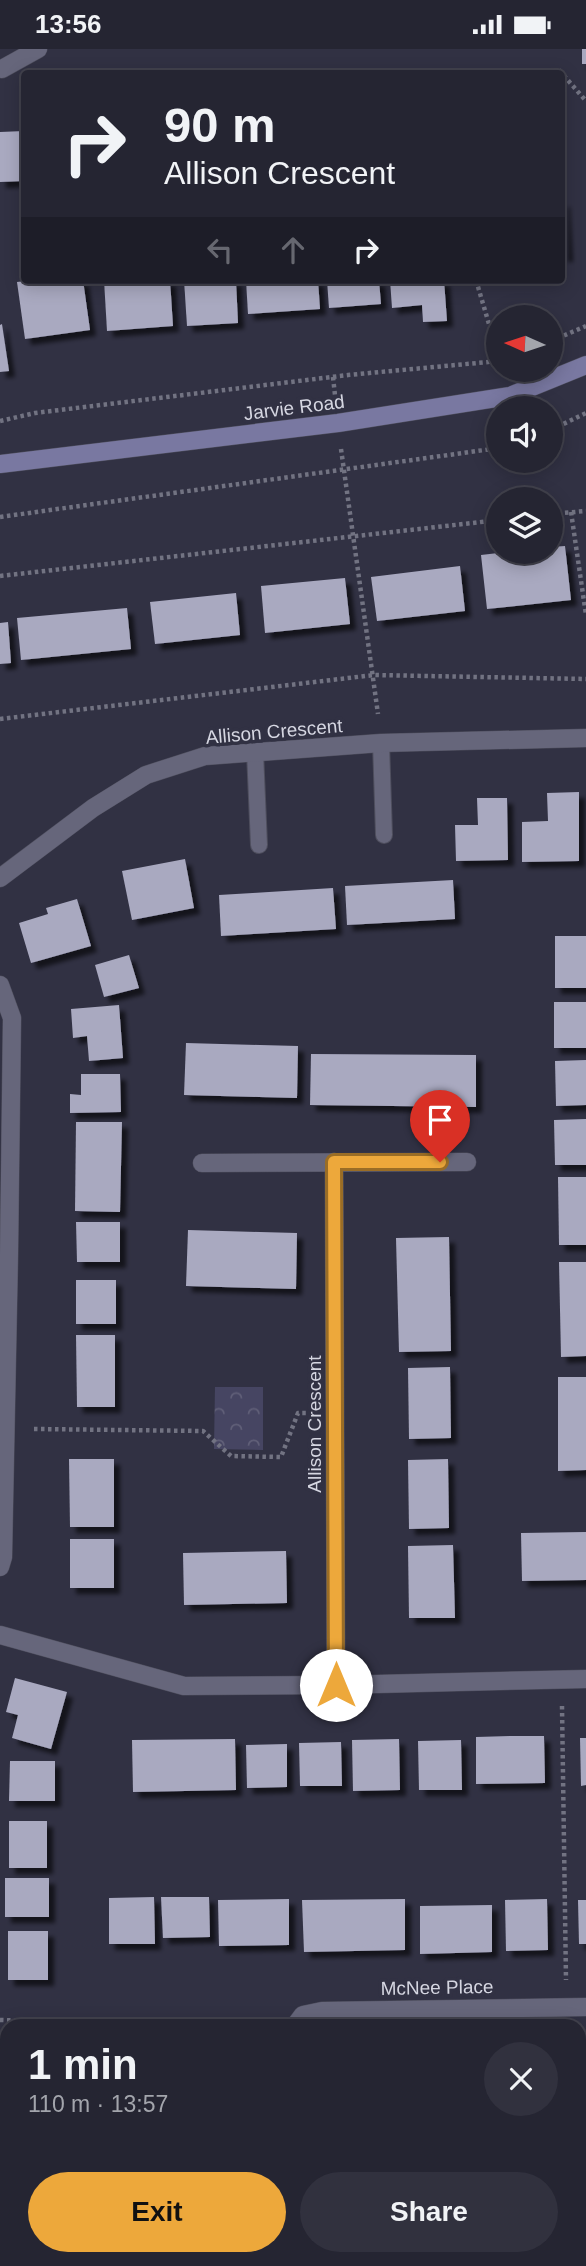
<!DOCTYPE html>
<html lang="en">
<head>
<meta charset="utf-8">
<style>
	body { margin:0; font-family:Arial,sans-serif; background:#31313e; color:#f1f3f6; height:100vh; display:flex; flex-direction:column; font-size:26px; white-space:nowrap }
	* { box-sizing:border-box; margin:0 }
	p { font-size:23px; color:#a3a5ac }
	.icon { flex:none; width:38px; height:38px; fill:none; stroke:currentColor; stroke-width:2; stroke-linecap:round; stroke-linejoin:round }
	.map { position:relative; flex:1; overflow:hidden }
	.panel { position:absolute; left:0px; top:1970px; width:586px; height:247px; display:flex; flex-direction:column; background:#252532; border-radius:21px 21px 0 0; box-shadow:0 4px 18px #0003,0 0 0 2px #42424d }
	.panel>* { flex:none }
	.top-card { position:absolute; left:21px; top:21px; width:544px; height:214px; border-radius:7px; box-shadow:0 4px 18px #0003,0 0 0 2px #42424d; background:#252532; color:#f1f3f6; overflow:hidden }
	.needle { width:46px; rotate:273deg }
	.tools { position:absolute; left:486px; top:256px; display:grid; gap:14px }
	.tools a { display:grid; place-items:center; width:77px; height:77px; border-radius:50%; background:#252532; box-shadow:0 4px 18px #0003,0 0 0 2px #42424d; font-size:35px }
	.pin { position:absolute; display:grid; place-items:center; width:60px; height:60px; color:#fff; margin:-72px -30px; border-radius:50% 50% 50% 0; rotate:-45deg; box-shadow:0 0 7px #0007 }
	.pin .icon { rotate:45deg }
	.me { position:absolute; width:77px; margin:-38px; rotate:0deg; stroke-linejoin:round; filter:drop-shadow(0 0 5px #0008) }
	.turn { display:flex; align-items:center; gap:24px; height:147px; padding:0 28px; font-size:32px }
	.turn .icon { width:91px; height:91px; stroke-width:2.5 }
	.turn b { display:block; font-size:49px; line-height:60px }
	.lanes { display:flex; align-items:center; height:66px; padding:0 28px; background:#0003; justify-content:center; gap:35px; direction:ltr }
	.lanes .off { opacity:.35 }
	.round { display:grid; place-items:center; flex:none; width:74px; height:74px; border-radius:37px; background:#31313e }
	.overview { display:flex; align-items:center; justify-content:space-between; height:119px; padding:0 28px }
	h1 { font-size:42px; font-weight:600; line-height:52px }
	.cta { display:flex; gap:14px; margin-top:auto; padding:14px 28px }
	.cta a { flex:1; height:80px; border-radius:42px; background:#eda83b; color:#111; font-size:28px; font-weight:600; line-height:80px; text-align:center }
	.cta a+a { background:#31313e; color:#f1f3f6 }
	.status { display:flex; justify-content:space-between; align-items:center; height:49px; padding:0 35px; background:#252532; direction:ltr }
	.status svg { height:19px; fill:currentColor }
	.map>svg:first-child { display:block }
	.park { fill:url(#park-crowns) }
	.building { fill:#a9a9c0; filter:url(#shadow) }
	.lines { fill:none; stroke-linecap:round; stroke-linejoin:round }
	.lane-casing { stroke:#4e4e5d; stroke-width:18 }
	.street-casing { stroke:#4e4e5d; stroke-width:19 }
	.secondary-casing { stroke:#4e4e5d; stroke-width:19 }
	.path { stroke:#727382; stroke-width:4.5; stroke-dasharray:3.5 3.5; stroke-linecap:butt }
	.lane { stroke:#66667b; stroke-width:16 }
	.street { stroke:#66667b; stroke-width:18 }
	.secondary { stroke:#7978a1; stroke-width:18 }
	.route-casing { stroke:#9a6d26; stroke-width:18 }
	.route { stroke:#eda83b; stroke-width:12 }
	.labels { text-anchor:middle; stroke-width:7; stroke-linejoin:round; paint-order:stroke }
	.street-label { font-size:19px; fill:#d5d6e1; stroke:#313143 }
</style>
</head>
<body>
<div class="status"><b>13:56</b><svg viewBox="0 0 49 12"><path d="M0 12V9h3v3zM5 12V6h3v6zM10 12V3h3v9zM15 12V0h3v12zM26 1h20v11H26zM47 4h2v5h-2z"/></svg></div>
<div class="map">
<svg width="586" height="2217" viewBox="0 0 586 2217">
	<defs>
		<pattern id="park-crowns" width="20" height="18" patternUnits="userSpaceOnUse" patternTransform="scale(1.75)"><rect width="20" height="18" fill="#464562"/><path d="M2 6a3 3 0 1 1 6 0M12 15a3 3 0 1 1 6 0" fill="none" stroke="#605f78"/></pattern>
		<filter id="shadow"><feDropShadow dx="6" dy="6" stdDeviation="2" flood-color="#0009"/></filter>
	</defs>
	<rect width="100%" height="100%" fill="#313143"/>
	<path class="park" d="M 215,1338 L 263,1338 L 263,1401 L 214,1400 Z"/>
	<g class="building">
		<rect x="582" y="0" width="4" height="15"/>
		<path d="M 24,82 L 24,132 L 0,133 L 0,83 Z"/>
		<path d="M 562,152 L 564,152 L 567,207 L 562,207 Z"/>
		<path d="M 33,231 L 83,231 L 90,281 L 25,290 L 17,233 Z"/>
		<path d="M 104,231 L 170,231 L 173,277 L 107,282 Z"/>
		<path d="M 184,231 L 236,231 L 238,274 L 187,277 Z"/>
		<path d="M 246,231 L 318,231 L 320,260 L 248,265 Z"/>
		<path d="M 327,231 L 379,231 L 381,255 L 329,259 Z"/>
		<path d="M 390,231 L 444,231 L 447,272 L 423,273 L 422,256 L 392,259 Z"/>
		<path d="M 2,275 L 9,322 L 0,323 L 0,276 Z"/>
		<path d="M 565,497 L 571,551 L 487,560 L 481,506 L 515,502 L 551,502 L 551,498 Z"/>
		<path d="M 460,517 L 465,562 L 377,572 L 371,528 Z"/>
		<path d="M 345,529 L 350,575 L 265,584 L 261,537 Z"/>
		<path d="M 236,544 L 240,586 L 155,595 L 150,553 Z"/>
		<path d="M 127,559 L 131,600 L 21,611 L 17,569 Z"/>
		<path d="M 8,573 L 11,614 L 0,615 L 0,574 Z"/>
		<path d="M 579,743 L 579,812 L 522,813 L 522,773 L 548,772 L 547,744 Z"/>
		<path d="M 477,749 L 507,749 L 508,811 L 456,812 L 455,776 L 478,776 Z"/>
		<path d="M 185,810 L 194,859 L 132,871 L 122,822 Z"/>
		<path d="M 453,831 L 455,870 L 347,876 L 345,837 Z"/>
		<path d="M 333,839 L 336,880 L 221,887 L 219,846 Z"/>
		<path d="M 77,850 L 91,897 L 31,914 L 19,874 L 48,865 L 46,859 Z"/>
		<rect x="555" y="887" width="31" height="52"/>
		<path d="M 129,906 L 139,939 L 104,948 L 95,916 Z"/>
		<rect x="554" y="953" width="32" height="46"/>
		<path d="M 119,956 L 123,1009 L 89,1012 L 87,987 L 73,989 L 71,960 Z"/>
		<path d="M 186,994 L 298,997 L 297,1049 L 184,1046 Z"/>
		<path d="M 311,1005 L 476,1006 L 476,1058 L 310,1056 Z"/>
		<path d="M 586,1011 L 586,1056 L 556,1057 L 555,1012 Z"/>
		<path d="M 81,1025 L 120,1025 L 121,1063 L 70,1064 L 70,1045 L 81,1046 Z"/>
		<path d="M 586,1070 L 586,1116 L 555,1116 L 554,1071 Z"/>
		<path d="M 76,1073 L 122,1073 L 120,1163 L 75,1162 Z"/>
		<path d="M 558,1128 L 586,1128 L 586,1196 L 559,1196 Z"/>
		<path d="M 76,1173 L 120,1173 L 120,1213 L 77,1213 Z"/>
		<path d="M 188,1181 L 297,1184 L 296,1240 L 186,1237 Z"/>
		<path d="M 449,1188 L 451,1302 L 399,1303 L 396,1189 Z"/>
		<path d="M 559,1213 L 586,1213 L 586,1307 L 561,1308 Z"/>
		<rect x="76" y="1231" width="40" height="44"/>
		<path d="M 76,1286 L 115,1286 L 115,1358 L 77,1358 Z"/>
		<path d="M 450,1318 L 451,1389 L 409,1390 L 408,1319 Z"/>
		<path d="M 558,1328 L 586,1328 L 586,1421 L 558,1422 Z"/>
		<path d="M 69,1410 L 114,1410 L 114,1478 L 70,1478 Z"/>
		<path d="M 448,1410 L 449,1479 L 409,1480 L 408,1411 Z"/>
		<path d="M 586,1483 L 586,1531 L 522,1532 L 521,1484 Z"/>
		<rect x="70" y="1490" width="44" height="49"/>
		<path d="M 453,1496 L 455,1569 L 409,1569 L 408,1497 Z"/>
		<path d="M 286,1502 L 287,1554 L 184,1556 L 183,1504 Z"/>
		<path d="M 15,1629 L 67,1643 L 51,1700 L 12,1689 L 18,1666 L 6,1663 Z"/>
		<path d="M 510,1687 L 544,1687 L 545,1734 L 476,1735 L 476,1688 Z"/>
		<path d="M 580,1689 L 586,1689 L 586,1736 L 581,1737 Z"/>
		<path d="M 235,1690 L 236,1741 L 133,1743 L 132,1691 Z"/>
		<path d="M 399,1690 L 400,1741 L 353,1742 L 352,1691 Z"/>
		<path d="M 461,1691 L 462,1741 L 419,1741 L 418,1692 Z"/>
		<path d="M 341,1693 L 342,1737 L 300,1737 L 299,1694 Z"/>
		<path d="M 287,1695 L 287,1738 L 247,1739 L 246,1696 Z"/>
		<path d="M 10,1712 L 55,1712 L 55,1752 L 9,1752 Z"/>
		<rect x="9" y="1772" width="38" height="47"/>
		<rect x="5" y="1829" width="44" height="39"/>
		<path d="M 154,1848 L 155,1895 L 109,1895 L 109,1849 Z"/>
		<path d="M 161,1848 L 209,1848 L 210,1888 L 163,1889 Z"/>
		<path d="M 289,1850 L 289,1896 L 219,1897 L 218,1851 Z"/>
		<path d="M 405,1850 L 405,1901 L 304,1903 L 302,1851 Z"/>
		<path d="M 547,1850 L 548,1901 L 506,1902 L 505,1851 Z"/>
		<path d="M 578,1851 L 586,1851 L 586,1895 L 579,1895 Z"/>
		<path d="M 492,1856 L 492,1903 L 420,1905 L 420,1857 Z"/>
		<rect x="8" y="1882" width="40" height="49"/>
		<path d="M 3,1987 L 7,1987 L 7,2034 L 4,2034 Z"/>
		<path d="M 579,2025 L 582,2025 L 582,2067 L 579,2068 Z"/>
		<rect x="0" y="2045" width="7" height="43"/>
		<rect x="3" y="2104" width="4" height="37"/>
		<path d="M 7,2157 L 7,2193 L 6,2193 L 0,2158 Z"/>
		<path d="M 55,2210 L 73,2210 L 77,2217 L 43,2217 Z"/>
		<rect x="196" y="2210" width="45" height="7"/>
		<rect x="518" y="2210" width="43" height="7"/>
	</g>
	<g class="lines">
		<defs>
			<g id="lane">
				<path d="M 381,694 L 384,786"/>
				<path d="M 255,703 L 259,796"/>
			</g>
			<g id="street">
				<path d="M 2,20 L 38,0"/>
				<path d="M 0,829 L 93,759 L 146,726 L 205,707 L 381,694 L 586,689"/>
				<path d="M 0,936 L 12,969 L 9,1205 L 3,1508 L 0,1518"/>
				<path d="M 334,1113 L 336,1636"/>
				<path d="M 202,1114 L 467,1113"/>
				<path d="M 0,1586 L 184,1637 L 336,1636 L 586,1630"/>
				<path d="M 294,1978 L 303,1966 L 322,1962 L 586,1958"/>
			</g>
			<path id="secondary" d="M 0,415 L 338,374 L 510,347 L 586,316"/>
		</defs>
		<use href="#lane" class="lane-casing"/>
		<use href="#street" class="street-casing"/>
		<use href="#secondary" class="secondary-casing"/>
		<g class="path">
			<path d="M 559,21 L 586,52"/>
			<path d="M 458,24 L 459,19"/>
			<path d="M 476,231 L 499,309"/>
			<path d="M 551,292 L 586,277"/>
			<path d="M 333,328 L 335,346"/>
			<path d="M 0,372 L 35,364 L 348,326 L 499,312"/>
			<path d="M 551,381 L 586,364"/>
			<path d="M 341,400 L 378,665"/>
			<path d="M 571,463 L 586,566"/>
			<path d="M 551,465 L 586,462"/>
			<path d="M 0,468 L 499,399"/>
			<path d="M 0,527 L 499,471"/>
			<path d="M 0,670 L 374,626 L 586,630"/>
			<path d="M 34,1380 L 203,1382 L 231,1407 L 281,1408 L 298,1364 L 308,1364"/>
			<path d="M 562,1657 L 566,1931"/>
			<path d="M 0,1971 L 244,1978"/>
		</g>
		<use href="#lane" class="lane"/>
		<use href="#street" class="street"/>
		<use href="#secondary" class="secondary"/>
	</g>
	<g class="lines">
		<defs>
			<path id="route" d="M 336,1636 L 334,1113 L 440,1113"/>
		</defs>
		<use href="#route" class="route-casing"/>
		<use href="#route" class="route"/>
	</g>
	<g class="labels">
		<g class="street-label">
			<text transform="translate(294 358) rotate(-7)" y="7">Jarvie Road</text>
			<text transform="translate(274 682) rotate(-5)" y="7">Allison Crescent</text>
			<text transform="translate(314 1375) rotate(-90)" y="7">Allison Crescent</text>
			<text transform="translate(437 1938) rotate(-1)" y="7">McNee Place</text>
		</g>
	</g>
</svg>
<div class="tools">
<a><svg class="needle" viewBox="-14 -14 28 28"><path d="M0-13l5 13h-10z" fill="#e53935"/><path d="M0 13l5-13h-10z" fill="#a3a5ac"/></svg></a>
<a><svg class="icon" aria-label="sound" viewBox="0 0 24 24"><path d="M4 9h4l5-4v14l-5-4H4zM17 9q2 3 0 6"/></svg></a>
<a><svg class="icon" aria-label="layers" viewBox="0 0 24 24"><path d="M12 4l9 5-9 5-9-5zM3 14l9 5 9-5"/></svg></a>
</div>
<div class="pin" style="left:440px;top:1113px;background:#d93025"><svg class="icon" aria-label="arrive" viewBox="0 0 24 24"><path d="M6 21V4h12l-3 4 3 4H6"/></svg></div>
<svg class="me" style="left:336px;top:1636px" viewBox="-20 -20 40 40"><circle r="19" fill="#fff"/><path d="M0-13L10 11 0 6-10 11z" fill="#eda83b"/></svg>
<div class="top-card">
<div class="turn"><svg class="icon" aria-label="right" viewBox="0 0 24 24"><path d="M7 20v-9h11M14 6l5 5-5 5"/></svg><div><b>90 m</b>Allison Crescent</div></div>
<div class="lanes"><svg class="icon off" aria-label="left" viewBox="0 0 24 24"><path d="M17 20v-9H6M10 6l-5 5 5 5"/></svg><svg class="icon off" aria-label="ahead" viewBox="0 0 24 24"><path d="M12 20V5M6 11l6-6 6 6"/></svg><svg class="icon" aria-label="right" viewBox="0 0 24 24"><path d="M7 20v-9h11M14 6l5 5-5 5"/></svg></div>
</div>
<section class="panel">
<div class="overview"><div><h1>1 min</h1><p>110 m · 13:57</p></div><a class="round"><svg class="icon" aria-label="close" viewBox="0 0 24 24"><path d="M6 6l12 12M18 6L6 18"/></svg></a></div>
<div class="cta"><a>Exit</a><a>Share</a></div>
</section>
</div>
</body>
</html>
